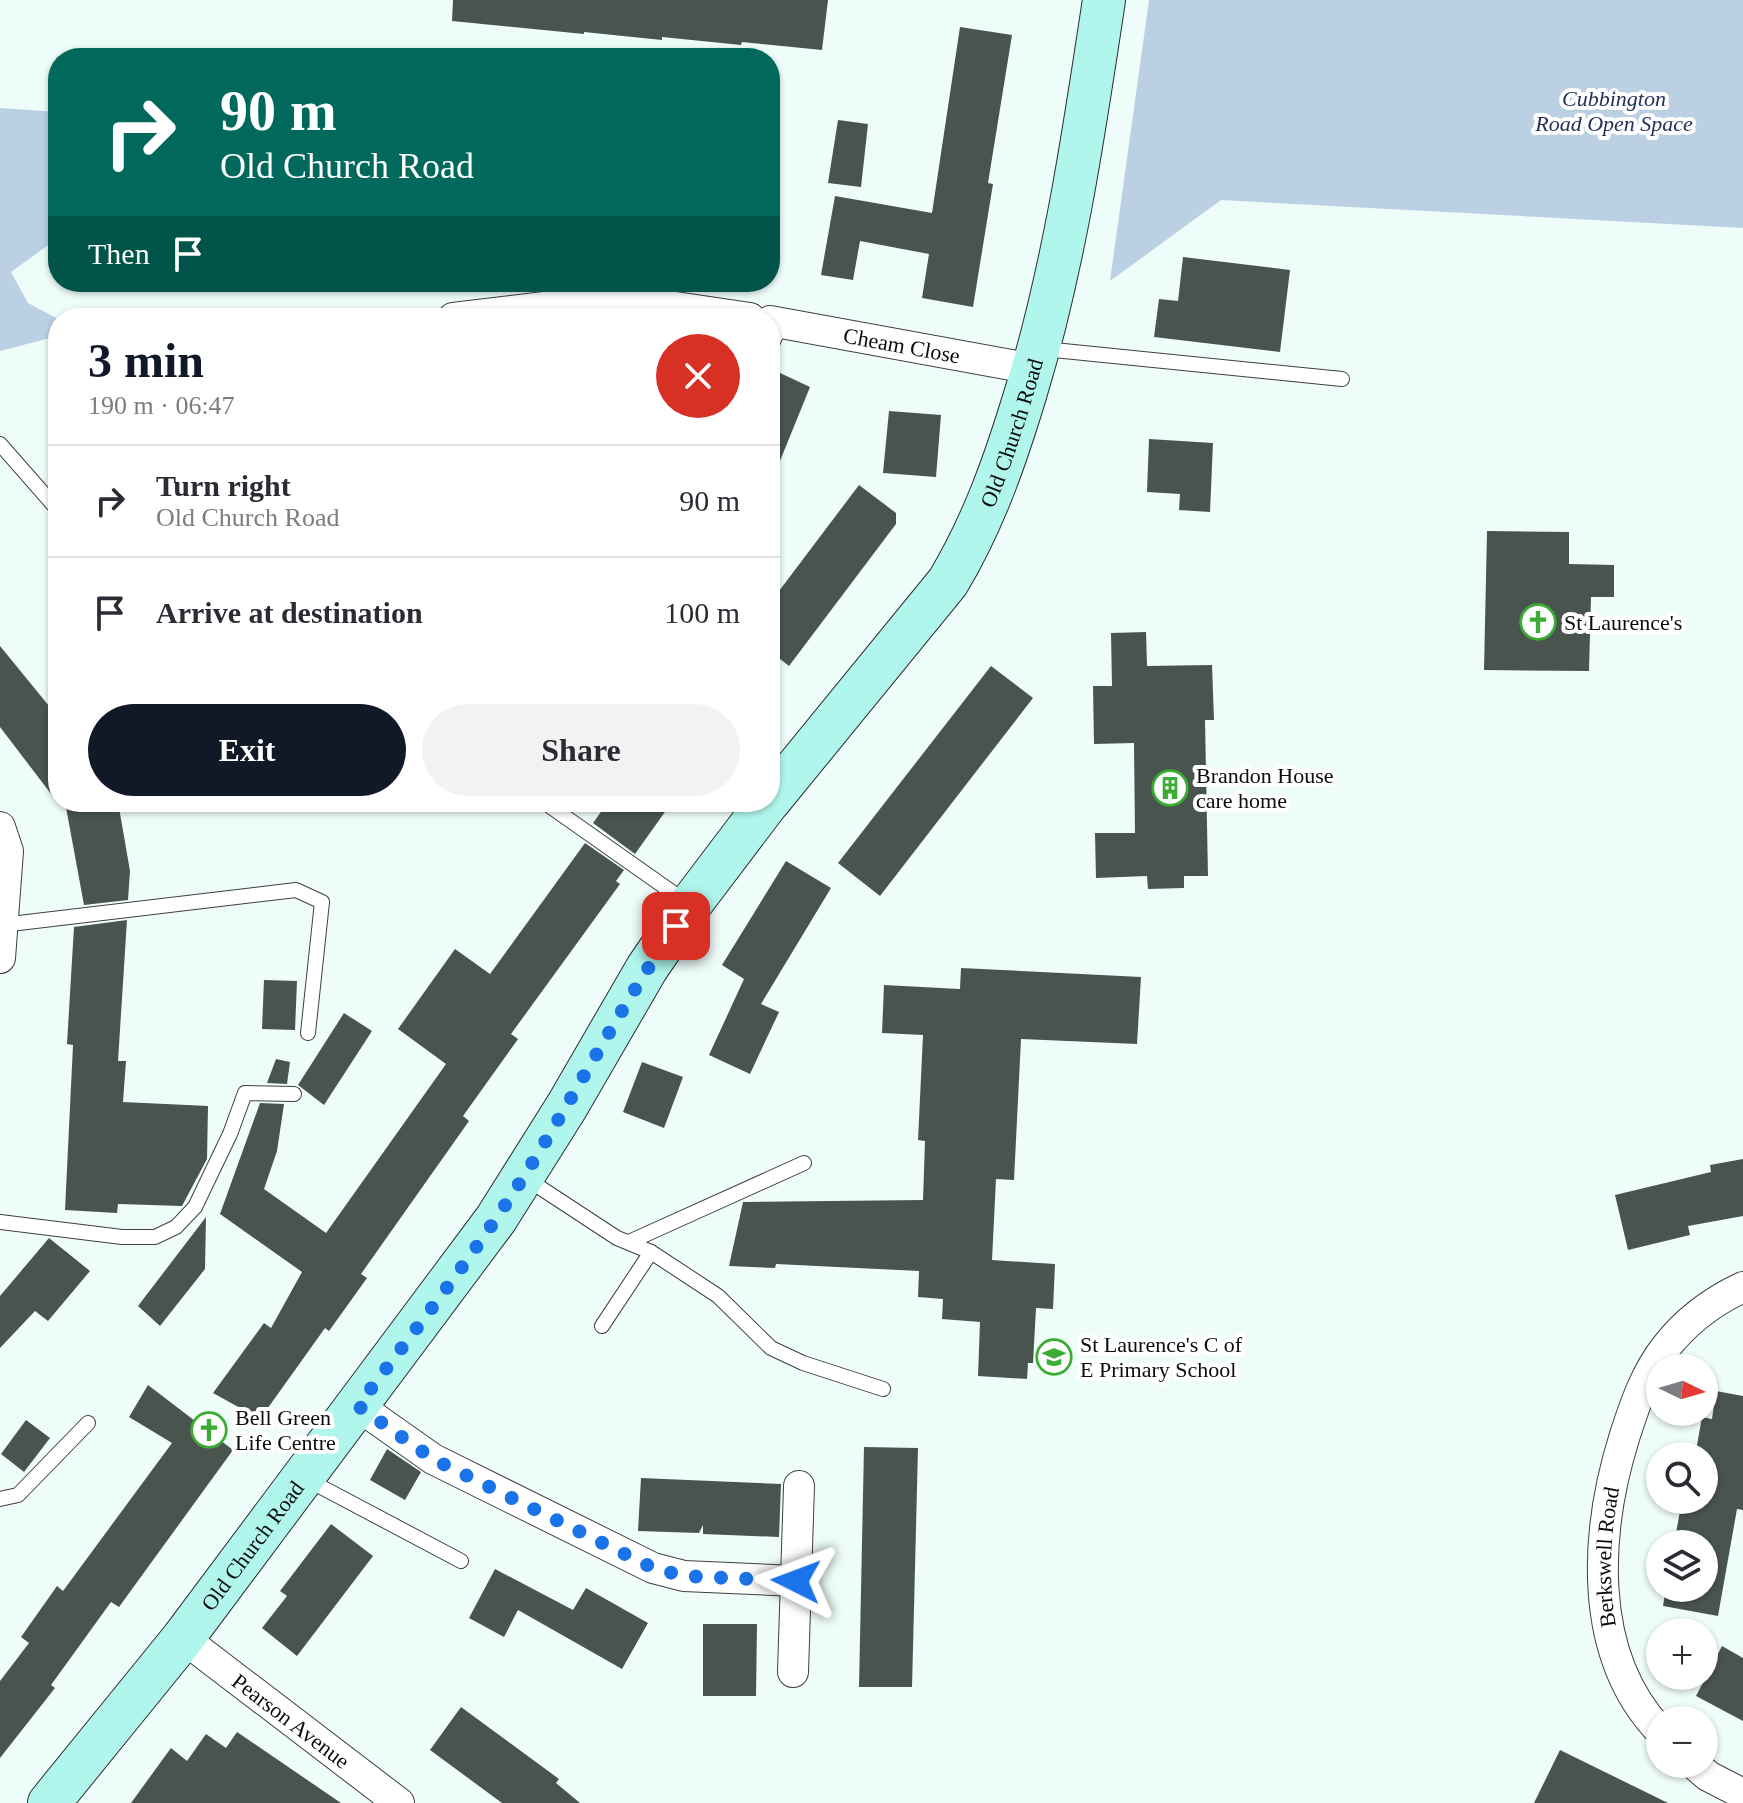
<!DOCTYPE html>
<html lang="en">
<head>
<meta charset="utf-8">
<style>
	body { margin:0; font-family:"Times New Roman",serif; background:#f2f2f3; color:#2b2b33; height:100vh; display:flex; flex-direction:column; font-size:30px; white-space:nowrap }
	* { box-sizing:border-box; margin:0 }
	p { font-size:26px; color:#7c7c81 }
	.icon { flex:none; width:44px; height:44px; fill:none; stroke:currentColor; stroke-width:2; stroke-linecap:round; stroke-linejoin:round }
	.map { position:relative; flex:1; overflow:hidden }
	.sheet { position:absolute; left:48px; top:308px; width:732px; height:504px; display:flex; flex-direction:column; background:#fff; border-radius:32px; box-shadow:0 2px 6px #0004 }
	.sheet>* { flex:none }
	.guide { position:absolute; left:48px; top:48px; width:732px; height:244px; border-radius:32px; box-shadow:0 2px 6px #0004; background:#00695c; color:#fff; overflow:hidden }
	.needle { width:52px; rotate:95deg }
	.fabs { position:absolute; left:1646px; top:1354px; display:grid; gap:16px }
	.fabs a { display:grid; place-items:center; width:72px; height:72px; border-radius:50%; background:#fff; box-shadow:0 2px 6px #0004; font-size:40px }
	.pin { position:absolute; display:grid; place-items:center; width:68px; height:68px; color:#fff; margin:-34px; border-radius:16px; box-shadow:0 4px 12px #0006 }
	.me { position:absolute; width:88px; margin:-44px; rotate:273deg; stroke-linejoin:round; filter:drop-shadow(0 0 6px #0008) }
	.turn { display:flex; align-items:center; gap:28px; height:168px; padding:0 40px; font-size:36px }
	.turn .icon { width:104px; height:104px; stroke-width:2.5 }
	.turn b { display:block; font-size:56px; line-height:68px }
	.then { display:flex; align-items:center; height:76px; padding:0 40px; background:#0003; gap:16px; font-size:30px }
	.round { display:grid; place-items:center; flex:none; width:84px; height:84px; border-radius:42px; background:#f2f2f3 }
	.headline { display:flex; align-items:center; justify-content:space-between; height:136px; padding:0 40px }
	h1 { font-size:48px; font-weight:600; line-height:60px; color:#111827 }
	.button { display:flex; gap:16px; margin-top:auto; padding:16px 40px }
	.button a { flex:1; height:92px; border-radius:48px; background:#111827; color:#fff; font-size:32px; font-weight:600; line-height:92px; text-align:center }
	.button a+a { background:#f2f2f3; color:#2b2b33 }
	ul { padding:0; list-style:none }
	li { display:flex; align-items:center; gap:24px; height:112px; padding:0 40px; border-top:2px solid #e1e1e2 }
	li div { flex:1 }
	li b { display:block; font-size:30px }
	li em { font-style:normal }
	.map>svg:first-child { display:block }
	.green { fill:#bbd1e3 }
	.building { fill:#4a544e }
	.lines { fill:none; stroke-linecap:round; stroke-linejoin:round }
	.lane-casing { stroke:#3f3f3f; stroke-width:16 }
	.street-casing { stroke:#3f3f3f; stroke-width:32 }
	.secondary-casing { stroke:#2e2e2e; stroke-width:44 }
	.lane { stroke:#fff; stroke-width:14 }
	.street { stroke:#fff; stroke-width:30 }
	.secondary { stroke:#b0f6ed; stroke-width:42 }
	.route { stroke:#1a73e8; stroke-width:14; stroke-dasharray:0 25.2 }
	.labels { text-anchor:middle; stroke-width:8; stroke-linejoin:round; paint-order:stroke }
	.park-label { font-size:22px; font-style:italic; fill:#24315c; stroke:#fff }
	.street-label { font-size:22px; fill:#0c0c0c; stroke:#fff }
	.poi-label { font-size:22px; fill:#0c0c0c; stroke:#fff; text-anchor:start }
</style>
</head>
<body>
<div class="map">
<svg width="1743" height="1803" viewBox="0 0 1743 1803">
	<rect width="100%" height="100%" fill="#eefdfa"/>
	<g class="green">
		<path d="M 1149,0 L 1743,0 L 1743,228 L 1221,200 L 1110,281 Z"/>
		<path d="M 0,108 L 58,112 L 58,238 L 11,272 L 28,303 L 58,319 L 58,336 L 0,351 Z"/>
	</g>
	<g class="building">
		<path d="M 453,0 L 828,0 L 822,50 L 742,42 L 741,45 L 662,37 L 662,40 L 584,32 L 584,34 L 452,21 Z"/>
		<path d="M 960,27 L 1012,35 L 988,183 L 993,184 L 973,307 L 922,298 L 929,254 L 860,241 L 853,280 L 821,275 L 835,196 L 932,213 Z"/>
		<path d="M 838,120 L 868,124 L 861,187 L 828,183 Z"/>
		<path d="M 1183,257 L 1290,270 L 1280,352 L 1154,337 L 1159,299 L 1178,301 Z"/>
		<path d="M 778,372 L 810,387 L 771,483 L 770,391 Z"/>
		<path d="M 889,411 L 941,415 L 936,477 L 883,473 Z"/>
		<path d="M 1149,439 L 1213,443 L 1210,512 L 1179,510 L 1180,494 L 1147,492 Z"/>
		<path d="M 859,485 L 896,513 L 896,524 L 789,666 L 770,651 L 770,603 Z"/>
		<path d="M 1487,531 L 1569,532 L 1569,564 L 1614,565 L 1614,597 L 1591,597 L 1589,671 L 1484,670 Z"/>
		<path d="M 1146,632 L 1147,666 L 1212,665 L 1214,720 L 1205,720 L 1208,876 L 1184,876 L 1184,888 L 1148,889 L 1147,876 L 1096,878 L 1095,833 L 1135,833 L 1134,743 L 1094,744 L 1093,686 L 1112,686 L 1111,633 Z"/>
		<path d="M 0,646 L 58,717 L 58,803 L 0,727 Z"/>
		<path d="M 991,666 L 1033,698 L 880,896 L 838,863 Z"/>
		<path d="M 65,802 L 118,802 L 130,871 L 128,900 L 84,905 Z"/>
		<path d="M 608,802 L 672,802 L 635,854 L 593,823 Z"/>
		<path d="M 585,843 L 624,870 L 616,881 L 620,884 L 511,1034 L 518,1039 L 463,1116 L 469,1121 L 361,1274 L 367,1278 L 329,1331 L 325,1328 L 260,1419 L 213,1393 L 264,1323 L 271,1328 L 302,1272 L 220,1214 L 260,1103 L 284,1104 L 277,1151 L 264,1189 L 326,1233 L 446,1064 L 398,1029 L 455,949 L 490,974 Z"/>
		<path d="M 786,861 L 831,888 L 761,1004 L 779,1012 L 750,1074 L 709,1055 L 744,979 L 722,965 Z"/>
		<path d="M 127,920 L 118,1061 L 126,1061 L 123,1102 L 208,1106 L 207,1159 L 182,1206 L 118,1204 L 117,1213 L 65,1210 L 73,1045 L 67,1044 L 74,927 Z"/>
		<path d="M 961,968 L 1141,977 L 1137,1044 L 1021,1039 L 1014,1180 L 996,1179 L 992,1260 L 1055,1264 L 1053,1309 L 1036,1308 L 1033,1363 L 1028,1363 L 1027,1379 L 978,1376 L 980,1322 L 942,1319 L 943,1299 L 918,1297 L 919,1271 L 776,1264 L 775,1268 L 729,1266 L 743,1202 L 923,1200 L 925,1141 L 918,1140 L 923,1035 L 882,1033 L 884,985 L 960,989 Z"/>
		<path d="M 264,980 L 297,981 L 295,1030 L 262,1029 Z"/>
		<path d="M 344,1013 L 372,1031 L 324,1105 L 298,1085 Z"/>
		<path d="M 276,1059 L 290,1062 L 287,1084 L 267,1083 Z"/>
		<path d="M 642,1062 L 683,1077 L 664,1128 L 623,1112 Z"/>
		<path d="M 1743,1159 L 1743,1216 L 1688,1226 L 1690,1235 L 1628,1250 L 1615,1195 L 1711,1172 L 1710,1165 Z"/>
		<path d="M 206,1217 L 205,1269 L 160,1326 L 138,1306 Z"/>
		<path d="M 49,1238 L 90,1271 L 48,1321 L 35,1311 L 0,1348 L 0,1296 Z"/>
		<path d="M 148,1385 L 233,1450 L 119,1607 L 111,1602 L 51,1685 L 55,1688 L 0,1758 L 0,1681 L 29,1643 L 21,1637 L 57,1586 L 63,1591 L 172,1443 L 129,1417 Z"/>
		<path d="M 1716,1391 L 1743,1396 L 1743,1510 L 1737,1509 L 1718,1616 L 1663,1606 L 1666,1588 L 1704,1588 L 1704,1544 L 1674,1544 L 1682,1500 L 1704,1500 L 1704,1456 L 1695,1456 L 1702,1417 L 1712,1419 Z"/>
		<path d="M 26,1420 L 50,1438 L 24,1472 L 1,1454 Z"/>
		<path d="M 864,1447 L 918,1448 L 912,1687 L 859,1687 Z"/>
		<path d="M 387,1449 L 421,1472 L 405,1500 L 370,1480 Z"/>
		<path d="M 641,1478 L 781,1484 L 779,1537 L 703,1534 L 703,1525 L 699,1533 L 638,1531 Z"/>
		<path d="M 331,1524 L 373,1556 L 297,1656 L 262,1628 L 287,1596 L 280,1591 Z"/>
		<path d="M 495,1569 L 573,1610 L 586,1588 L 648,1623 L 622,1669 L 518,1610 L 504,1637 L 469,1618 Z"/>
		<path d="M 703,1624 L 757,1624 L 756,1696 L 703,1696 Z"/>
		<path d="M 1722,1646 L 1743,1658 L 1743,1721 L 1696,1696 Z"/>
		<path d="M 461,1707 L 559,1779 L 556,1783 L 580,1803 L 502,1803 L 430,1750 Z"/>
		<path d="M 237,1732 L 341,1803 L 131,1803 L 171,1748 L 187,1761 L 206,1734 L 226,1748 Z"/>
		<path d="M 1560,1750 L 1668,1803 L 1534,1803 Z"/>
	</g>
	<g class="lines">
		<defs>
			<g id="lane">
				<path d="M 770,349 L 781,323"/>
				<path d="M 1044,349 L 1342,379"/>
				<path d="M 0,444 L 58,510"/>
				<path d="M 544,802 L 686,902"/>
				<path d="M 2,925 L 296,890 L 322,902 L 308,1033"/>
				<path d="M 527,1179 L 617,1238 L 651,1252 L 718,1296 L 771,1348 L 803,1363 L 883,1389"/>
				<path d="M 0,1222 L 122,1237 L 155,1237 L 176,1227 L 195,1207 L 230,1134 L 245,1093 L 294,1094"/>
				<path d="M 629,1242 L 804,1163"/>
				<path d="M 602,1326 L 651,1252"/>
				<path d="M 308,1480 L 461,1561"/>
				<path d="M 0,1499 L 18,1495 L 88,1423"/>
			</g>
			<g id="street">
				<path d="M 453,318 L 569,304 L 669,306 L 750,318"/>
				<path id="s1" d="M 770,321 L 1033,369"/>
				<path d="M 0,827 L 8,851 L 0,958"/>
				<path d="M 358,1406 L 433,1459 L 653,1568 L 684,1576 L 796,1581"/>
				<path id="s2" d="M 183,1638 L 399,1803"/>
				<path d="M 793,1672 L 799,1486"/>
				<path id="s3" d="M 1660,1731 C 1586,1653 1595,1530 1625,1435 C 1635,1404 1646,1372 1666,1347 C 1687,1320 1713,1301 1743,1287"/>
				<path d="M 1694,1764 L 1708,1776 L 1743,1794"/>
			</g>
			<g id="secondary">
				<path id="s4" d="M 770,800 L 948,582 C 984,522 1006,458 1026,392 C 1065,263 1084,132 1104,0"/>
				<path id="s5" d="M 49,1803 L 183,1638 L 496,1219 L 567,1106 L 647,968 L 690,905 L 768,802"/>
			</g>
		</defs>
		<use href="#lane" class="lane-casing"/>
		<use href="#street" class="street-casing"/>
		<use href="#secondary" class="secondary-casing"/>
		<use href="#lane" class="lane"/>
		<use href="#street" class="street"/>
		<use href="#secondary" class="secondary"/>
	</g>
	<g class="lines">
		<path class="route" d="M 676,926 C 623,1003 580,1086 531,1165 C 479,1249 417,1327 358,1406 L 433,1459 L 653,1568 L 684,1576 L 796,1581"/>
	</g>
	<defs>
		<symbol id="church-ring" viewBox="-11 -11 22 22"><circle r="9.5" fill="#fff" stroke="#3bac34" stroke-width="1.5"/><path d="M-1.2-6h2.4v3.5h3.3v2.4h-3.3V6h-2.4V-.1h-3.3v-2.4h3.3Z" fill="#3bac34"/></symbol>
		<symbol id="building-ring" viewBox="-11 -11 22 22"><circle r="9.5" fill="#fff" stroke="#3bac34" stroke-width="1.5"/><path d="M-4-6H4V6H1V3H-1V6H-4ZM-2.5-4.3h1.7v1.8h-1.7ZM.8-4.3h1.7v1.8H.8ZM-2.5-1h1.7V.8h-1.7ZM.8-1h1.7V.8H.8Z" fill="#3bac34"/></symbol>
		<symbol id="school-ring" viewBox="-11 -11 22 22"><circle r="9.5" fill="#fff" stroke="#3bac34" stroke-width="1.5"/><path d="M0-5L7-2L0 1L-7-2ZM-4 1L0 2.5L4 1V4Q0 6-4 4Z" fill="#3bac34"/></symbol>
	</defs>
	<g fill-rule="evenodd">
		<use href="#church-ring" x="1518" y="602" width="40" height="40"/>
		<use href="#building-ring" x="1150" y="768" width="40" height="40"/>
		<use href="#school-ring" x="1034" y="1337" width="40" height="40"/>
		<use href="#church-ring" x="189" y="1410" width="40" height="40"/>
	</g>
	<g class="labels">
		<g class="park-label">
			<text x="1614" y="106">Cubbington<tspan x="1614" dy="25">Road Open Space</tspan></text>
		</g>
		<g class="street-label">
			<text dy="8" stroke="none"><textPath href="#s1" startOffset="134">Cheam Close</textPath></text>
			<text dy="8" stroke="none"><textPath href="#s4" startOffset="444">Old Church Road</textPath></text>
			<text dy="8" stroke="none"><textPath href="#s5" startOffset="328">Old Church Road</textPath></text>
			<text dy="8" stroke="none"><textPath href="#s3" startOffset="188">Berkswell Road</textPath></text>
			<text dy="8" stroke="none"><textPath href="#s2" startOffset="136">Pearson Avenue</textPath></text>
		</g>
		<g class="poi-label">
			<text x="1564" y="630">St Laurence's</text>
			<text x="1196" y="783">Brandon House<tspan x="1196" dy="25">care home</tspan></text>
			<text x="1080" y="1352">St Laurence's C of<tspan x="1080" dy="25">E Primary School</tspan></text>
			<text x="235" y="1425">Bell Green<tspan x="235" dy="25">Life Centre</tspan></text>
		</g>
	</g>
</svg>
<div class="fabs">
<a><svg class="needle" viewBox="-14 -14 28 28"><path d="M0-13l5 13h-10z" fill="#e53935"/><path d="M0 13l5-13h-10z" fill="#7c7c81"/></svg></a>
<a><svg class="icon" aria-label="search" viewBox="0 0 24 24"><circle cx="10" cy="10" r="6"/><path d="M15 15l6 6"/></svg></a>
<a><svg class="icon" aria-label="layers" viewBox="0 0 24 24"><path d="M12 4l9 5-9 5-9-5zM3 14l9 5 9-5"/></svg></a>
<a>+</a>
<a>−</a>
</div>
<div class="pin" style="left:676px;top:926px;background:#d93025"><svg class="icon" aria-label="arrive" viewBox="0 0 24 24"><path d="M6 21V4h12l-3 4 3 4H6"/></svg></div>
<svg class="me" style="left:796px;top:1581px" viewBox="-20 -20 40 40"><path d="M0-17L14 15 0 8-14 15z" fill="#1a73e8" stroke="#fff" stroke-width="4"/></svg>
<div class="guide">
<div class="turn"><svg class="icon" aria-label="right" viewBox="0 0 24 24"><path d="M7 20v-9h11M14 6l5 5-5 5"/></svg><div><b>90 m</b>Old Church Road</div></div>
<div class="then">Then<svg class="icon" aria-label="arrive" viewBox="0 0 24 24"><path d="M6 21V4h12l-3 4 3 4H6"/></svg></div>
</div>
<section class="sheet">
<div class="headline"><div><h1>3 min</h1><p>190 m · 06:47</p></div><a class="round" style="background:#d93025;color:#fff"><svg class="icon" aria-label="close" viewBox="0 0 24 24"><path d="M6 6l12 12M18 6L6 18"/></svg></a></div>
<ul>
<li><svg class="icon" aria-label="right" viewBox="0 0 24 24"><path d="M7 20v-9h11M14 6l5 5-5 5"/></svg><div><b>Turn right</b><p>Old Church Road</p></div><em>90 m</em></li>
<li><svg class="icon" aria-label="arrive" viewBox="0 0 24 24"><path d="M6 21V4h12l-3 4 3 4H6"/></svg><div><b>Arrive at destination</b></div><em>100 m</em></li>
</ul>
<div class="button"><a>Exit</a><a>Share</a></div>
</section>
</div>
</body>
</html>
